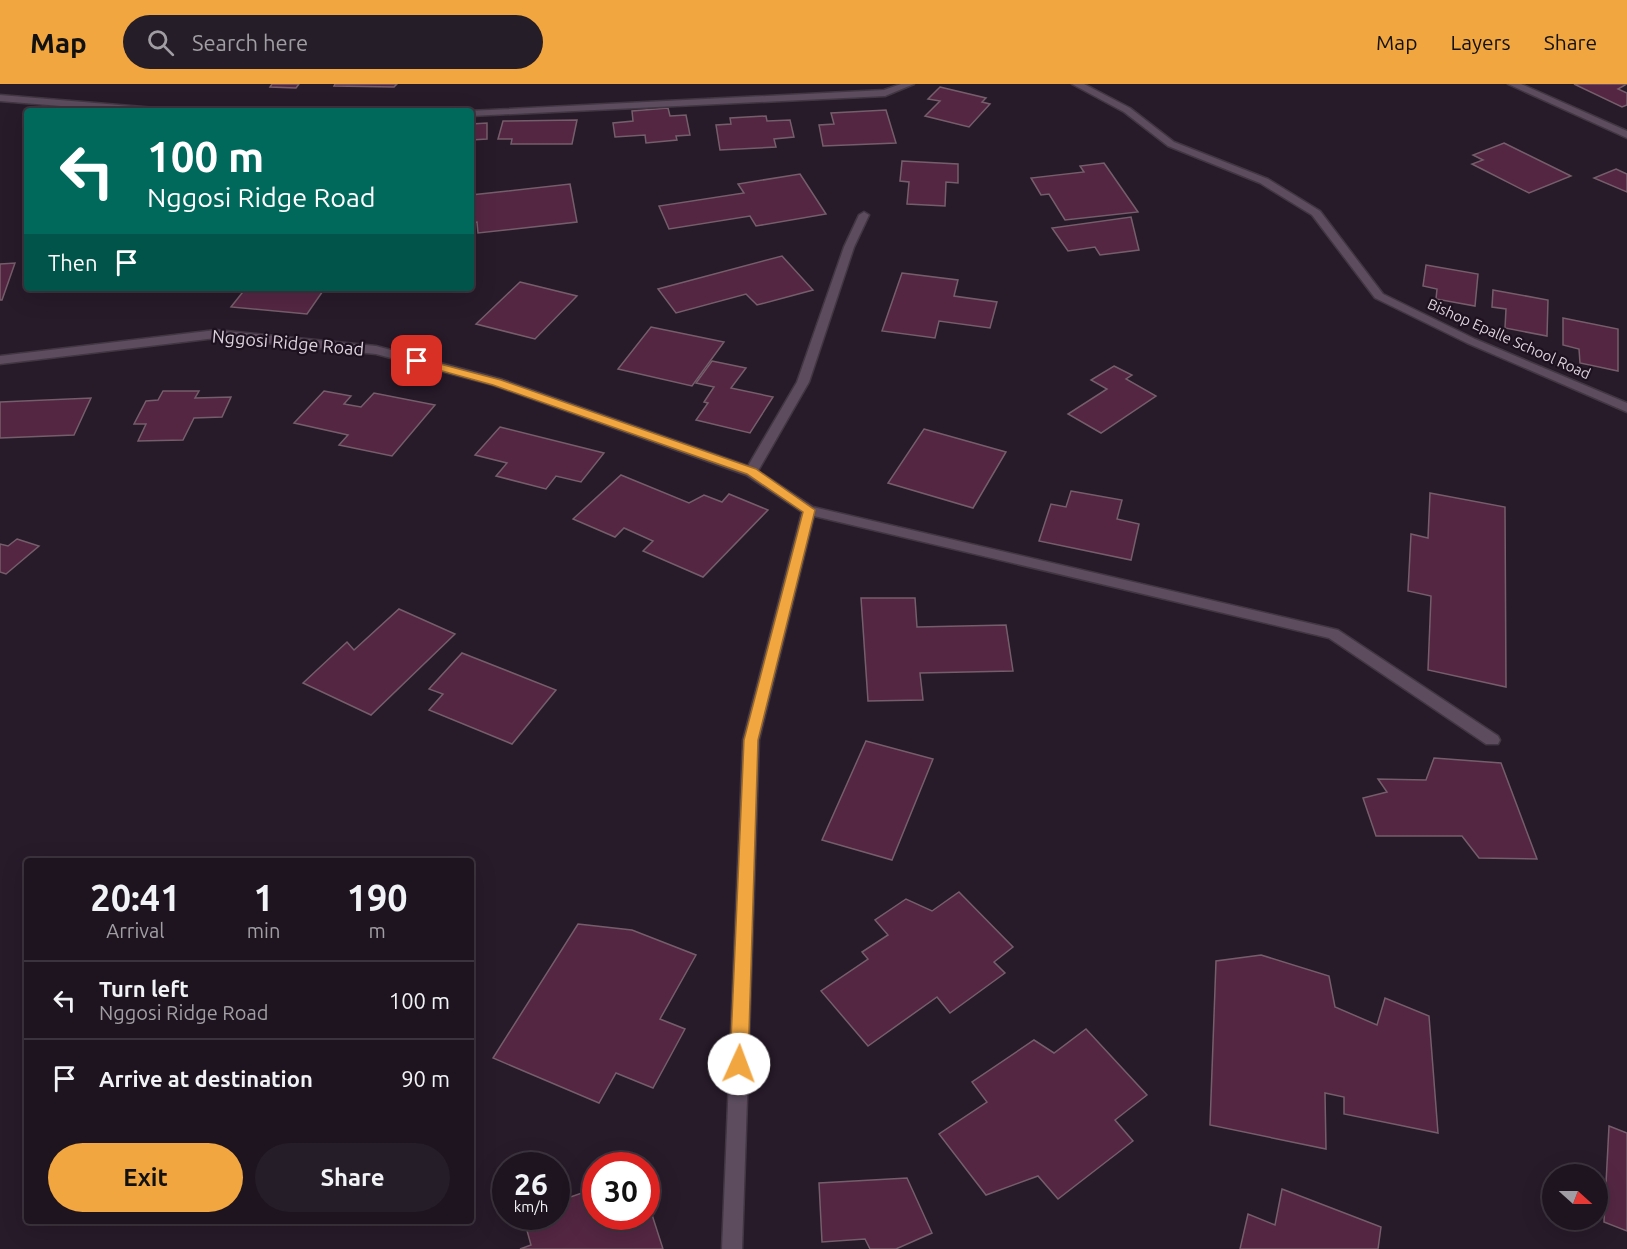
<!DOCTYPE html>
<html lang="en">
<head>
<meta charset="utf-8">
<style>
	body { margin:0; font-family:Ubuntu,sans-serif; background:#251d28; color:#f1f3f6; height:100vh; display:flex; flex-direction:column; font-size:22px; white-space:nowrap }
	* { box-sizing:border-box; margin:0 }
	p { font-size:20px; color:#a09ea4 }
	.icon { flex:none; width:33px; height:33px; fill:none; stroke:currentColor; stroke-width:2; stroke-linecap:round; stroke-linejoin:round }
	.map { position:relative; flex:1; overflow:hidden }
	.panel { position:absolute; left:24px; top:774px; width:450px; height:366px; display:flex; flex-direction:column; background:#1d141f; border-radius:6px; box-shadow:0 6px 24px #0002,0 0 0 2px #3b333d }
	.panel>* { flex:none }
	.hud { position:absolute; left:24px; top:24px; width:450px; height:183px; border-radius:6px; box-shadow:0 6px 24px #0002,0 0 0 2px #3b333d; background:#00695c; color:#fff; overflow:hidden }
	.needle { width:39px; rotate:111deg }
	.buttons { position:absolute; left:1542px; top:1080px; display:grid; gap:12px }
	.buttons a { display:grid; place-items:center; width:66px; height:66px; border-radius:50%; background:#1d141f; box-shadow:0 6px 24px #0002,0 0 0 2px #3b333d; font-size:30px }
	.speed { position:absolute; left:492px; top:1068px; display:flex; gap:12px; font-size:30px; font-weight:700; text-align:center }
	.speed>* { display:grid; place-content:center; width:78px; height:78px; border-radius:50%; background:#1d141f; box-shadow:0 6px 24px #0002,0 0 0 2px #3b333d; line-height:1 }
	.speed small { font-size:15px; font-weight:400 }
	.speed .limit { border:9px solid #d22; background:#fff; color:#111 }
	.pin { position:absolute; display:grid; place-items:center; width:51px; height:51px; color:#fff; margin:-26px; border-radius:12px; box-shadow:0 3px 9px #0006 }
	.me { position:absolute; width:66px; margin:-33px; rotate:2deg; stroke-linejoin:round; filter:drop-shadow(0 0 4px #0008) }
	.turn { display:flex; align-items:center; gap:21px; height:126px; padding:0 24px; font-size:27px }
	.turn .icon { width:78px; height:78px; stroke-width:2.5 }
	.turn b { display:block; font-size:42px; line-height:51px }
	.then { display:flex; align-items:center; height:57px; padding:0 24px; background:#0003; gap:12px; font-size:22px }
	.eta { display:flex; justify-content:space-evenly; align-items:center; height:102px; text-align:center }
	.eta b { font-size:36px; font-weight:700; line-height:42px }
	.primary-button { display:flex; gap:12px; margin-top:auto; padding:12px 24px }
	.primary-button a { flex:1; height:69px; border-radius:36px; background:#f1a640; color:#111; font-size:24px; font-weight:700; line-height:69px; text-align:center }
	.primary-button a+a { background:#251d28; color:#f1f3f6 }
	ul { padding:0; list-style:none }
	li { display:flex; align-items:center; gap:18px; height:78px; padding:0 24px; border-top:2px solid #3b333d }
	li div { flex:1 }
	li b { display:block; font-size:22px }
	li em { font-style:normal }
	header { display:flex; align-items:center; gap:36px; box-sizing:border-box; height:84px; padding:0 30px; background:#f1a640; color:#111 }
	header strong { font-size:28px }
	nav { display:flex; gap:33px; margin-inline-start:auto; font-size:21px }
	.search { width:420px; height:54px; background:#251d28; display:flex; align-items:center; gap:15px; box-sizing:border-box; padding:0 21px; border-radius:33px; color:#a09ea4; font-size:22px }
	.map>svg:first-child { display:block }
	.building { fill:#542642; stroke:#755e6b; stroke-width:1.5 }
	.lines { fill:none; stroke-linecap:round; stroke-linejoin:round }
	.minor-casing { stroke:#413642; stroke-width:3 }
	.minor { fill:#5c4c5e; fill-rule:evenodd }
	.route { fill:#f1a640; stroke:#9d6c2a; stroke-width:1.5 }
	.labels { text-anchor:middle; stroke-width:4.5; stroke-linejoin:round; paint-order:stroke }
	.far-street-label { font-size:15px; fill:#dcd2dd; stroke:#1e111f }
	.street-label { font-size:18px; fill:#dcd2dd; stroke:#1e111f }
</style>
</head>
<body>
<header>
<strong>Map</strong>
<div class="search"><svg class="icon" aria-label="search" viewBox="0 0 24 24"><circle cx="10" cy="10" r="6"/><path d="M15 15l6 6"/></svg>Search here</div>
<nav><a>Map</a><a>Layers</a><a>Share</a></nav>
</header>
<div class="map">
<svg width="1627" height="1165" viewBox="0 0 1627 1165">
	<rect width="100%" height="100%" fill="#271a29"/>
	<g class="building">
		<path d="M 272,0 L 299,0 L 296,4 L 270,3 Z"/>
		<path d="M 335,0 L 397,0 L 394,3 L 334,2 Z"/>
		<path d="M 1574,0 L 1627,0 L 1618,5 L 1627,9 L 1627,21 L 1622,23 Z"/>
		<path d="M 940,3 L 986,14 L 982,18 L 990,20 L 969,43 L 925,32 L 940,17 L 928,15 Z"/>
		<path d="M 668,24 L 670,32 L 686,31 L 690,51 L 676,52 L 677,56 L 646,59 L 645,51 L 615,53 L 613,39 L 633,37 L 632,27 Z"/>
		<path d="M 886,26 L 896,59 L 823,62 L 819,41 L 834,40 L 831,29 Z"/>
		<path d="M 766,32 L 767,37 L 790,36 L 794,53 L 774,55 L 776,63 L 720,66 L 716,41 L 731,40 L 730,34 Z"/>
		<path d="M 577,36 L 572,60 L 511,60 L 512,55 L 498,55 L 503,37 Z"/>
		<path d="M 487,39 L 487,55 L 471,56 L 471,40 Z"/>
		<path d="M 1504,59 L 1571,92 L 1529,109 L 1472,80 L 1483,76 L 1473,71 Z"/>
		<path d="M 902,77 L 958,80 L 958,99 L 946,98 L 945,122 L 907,120 L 909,98 L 900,97 Z"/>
		<path d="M 1104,79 L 1138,128 L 1065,136 L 1049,110 L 1041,111 L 1031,94 L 1084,88 L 1080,82 Z"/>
		<path d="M 1616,85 L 1627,90 L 1627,108 L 1594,94 Z"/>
		<path d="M 800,90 L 826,130 L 756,142 L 750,132 L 669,145 L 659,122 L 744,109 L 738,100 Z"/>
		<path d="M 570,100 L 577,138 L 478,149 L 477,138 L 471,139 L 471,111 Z"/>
		<path d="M 1131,133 L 1139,166 L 1100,171 L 1095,163 L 1068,167 L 1052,144 Z"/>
		<path d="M 782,172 L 813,206 L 757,221 L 746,210 L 676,229 L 658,205 Z"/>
		<path d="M 15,179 L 2,216 L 0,216 L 0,180 Z"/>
		<path d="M 1426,181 L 1478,190 L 1475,222 L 1436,215 L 1437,205 L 1423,202 Z"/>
		<path d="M 902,189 L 958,196 L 954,212 L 997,218 L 990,244 L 939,237 L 935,254 L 882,247 Z"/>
		<path d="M 520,198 L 577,212 L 535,255 L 476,240 Z"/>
		<path d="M 246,204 L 325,204 L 307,230 L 231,223 Z"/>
		<path d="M 1493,206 L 1548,216 L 1547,252 L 1505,244 L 1506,225 L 1492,223 Z"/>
		<path d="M 1563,234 L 1618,245 L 1618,287 L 1580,279 L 1579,265 L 1563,261 Z"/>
		<path d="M 651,243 L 724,258 L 692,302 L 618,285 Z"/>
		<path d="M 712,277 L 746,284 L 731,304 L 773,313 L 750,349 L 696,336 L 708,319 L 704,318 L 714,303 L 696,299 Z"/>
		<path d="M 1114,282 L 1132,291 L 1126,295 L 1156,312 L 1101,349 L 1068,330 L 1107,305 L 1091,296 Z"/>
		<path d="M 163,307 L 199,307 L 195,314 L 231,313 L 222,333 L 194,334 L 183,356 L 138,357 L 146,340 L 134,340 L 146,317 L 158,316 Z"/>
		<path d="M 324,307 L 351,312 L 344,320 L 361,323 L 374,309 L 435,321 L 392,372 L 339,361 L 348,351 L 294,339 Z"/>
		<path d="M 91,314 L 74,351 L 0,354 L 0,318 Z"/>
		<path d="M 500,343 L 604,369 L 581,398 L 556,392 L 546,405 L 496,392 L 507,379 L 475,371 Z"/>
		<path d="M 924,345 L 1006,368 L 973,424 L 888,399 Z"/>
		<path d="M 621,391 L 689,419 L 704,411 L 722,418 L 729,410 L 768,426 L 703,493 L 643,467 L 653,457 L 624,444 L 615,453 L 573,435 Z"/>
		<path d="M 1071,407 L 1122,416 L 1117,435 L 1139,440 L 1131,476 L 1039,457 L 1051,420 L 1066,423 Z"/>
		<path d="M 1430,409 L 1505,423 L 1506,603 L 1428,586 L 1431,512 L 1408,507 L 1411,450 L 1428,454 Z"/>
		<path d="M 17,455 L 39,462 L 6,490 L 0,488 L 0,460 L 8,462 Z"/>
		<path d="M 861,514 L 915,514 L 917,543 L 1006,541 L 1013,587 L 920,589 L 923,616 L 868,617 Z"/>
		<path d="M 399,525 L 455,550 L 371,631 L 303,599 L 347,558 L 354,566 Z"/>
		<path d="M 462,569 L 556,606 L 512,660 L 429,626 L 443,610 L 429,605 Z"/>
		<path d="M 866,657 L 933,675 L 892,776 L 822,756 Z"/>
		<path d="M 1434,674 L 1501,679 L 1537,775 L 1479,774 L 1462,752 L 1376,752 L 1363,714 L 1387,708 L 1378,695 L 1426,696 Z"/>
		<path d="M 959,808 L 1013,863 L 994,878 L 1005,889 L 950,929 L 937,913 L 868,962 L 821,907 L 868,875 L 862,868 L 888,851 L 875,836 L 906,815 L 932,827 Z"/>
		<path d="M 578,840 L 632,846 L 696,871 L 660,935 L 685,945 L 653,1004 L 616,989 L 599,1019 L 493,974 Z"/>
		<path d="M 1261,871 L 1329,892 L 1335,923 L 1377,941 L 1385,914 L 1429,932 L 1438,1049 L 1344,1030 L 1344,1013 L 1325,1009 L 1326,1065 L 1210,1041 L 1216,877 Z"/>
		<path d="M 1086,945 L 1147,1011 L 1115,1036 L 1133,1057 L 1058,1115 L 1038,1092 L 986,1111 L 939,1050 L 987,1018 L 972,998 L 1034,956 L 1054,969 Z"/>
		<path d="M 1609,1042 L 1627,1049 L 1627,1147 L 1604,1138 Z"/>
		<path d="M 907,1094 L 932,1149 L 896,1165 L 870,1165 L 865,1155 L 822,1158 L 819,1099 Z"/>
		<path d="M 596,1104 L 596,1132 L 646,1132 L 646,1112 L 663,1165 L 520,1165 L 531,1161 L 523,1132 L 556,1132 L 556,1118 Z"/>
		<path d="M 1282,1105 L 1381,1143 L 1378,1165 L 1240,1165 L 1248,1130 L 1275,1141 Z"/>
	</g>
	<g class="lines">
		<defs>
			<g id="minor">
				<path d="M 901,0 L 914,0 L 885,12 L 471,32 L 471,27 L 468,27 L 884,6 Z"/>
				<path d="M 1072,0 L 1084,0 L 1130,24 L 1174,58 L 1268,95 L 1320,127 L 1383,210 L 1475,255 L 1627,319 L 1627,328 L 1467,259 L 1375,214 L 1312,131 L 1260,99 L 1168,62 L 1124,28 Z"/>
				<path d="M 1508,0 L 1521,0 L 1627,47 L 1627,54 Z"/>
				<path d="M 0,11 L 155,24 L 160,27 L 121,27 L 0,17 Z"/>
				<path d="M 864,128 L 869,131 L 854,163 L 809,298 L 758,387 L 813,423 L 1338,546 L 1498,652 L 1500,656 L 1498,660 L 1486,660 L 1329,554 L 814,432 L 759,656 L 742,1165 L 722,1165 L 743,656 L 802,428 L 746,391 L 493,301 L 376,270 L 216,254 L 0,280 L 0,272 L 216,246 L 376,262 L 501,295 L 748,382 L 797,298 L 844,163 L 859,131 Z"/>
			</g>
		</defs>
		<use href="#minor" class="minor-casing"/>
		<use href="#minor" class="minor"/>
	</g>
	<path class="route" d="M 417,274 L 501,296 L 756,385 L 815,426 L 758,656 L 748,980 L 745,985 L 739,988 L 733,985 L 730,980 L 744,656 L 803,428 L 747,390 L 493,301 L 413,279 L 413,275 Z"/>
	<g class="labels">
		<g class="far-street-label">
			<text transform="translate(1509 255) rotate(24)" y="5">Bishop Epalle School Road</text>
		</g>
		<g class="street-label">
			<text transform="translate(288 259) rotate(5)" y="6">Nggosi Ridge Road</text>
		</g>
	</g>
</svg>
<div class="buttons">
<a><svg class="needle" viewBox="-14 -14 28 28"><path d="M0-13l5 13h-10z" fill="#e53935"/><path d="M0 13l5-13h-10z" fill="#a09ea4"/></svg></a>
</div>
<div class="speed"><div>26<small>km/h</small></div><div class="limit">30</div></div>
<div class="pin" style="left:417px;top:277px;background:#d93025"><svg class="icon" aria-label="arrive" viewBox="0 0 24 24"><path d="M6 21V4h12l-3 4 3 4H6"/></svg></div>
<svg class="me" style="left:739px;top:980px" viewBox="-20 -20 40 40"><circle r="19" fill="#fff"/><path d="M0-13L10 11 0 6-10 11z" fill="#f1a640"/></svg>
<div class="hud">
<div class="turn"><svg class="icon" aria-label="left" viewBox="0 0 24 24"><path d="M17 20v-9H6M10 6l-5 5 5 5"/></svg><div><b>100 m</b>Nggosi Ridge Road</div></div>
<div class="then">Then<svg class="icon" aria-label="arrive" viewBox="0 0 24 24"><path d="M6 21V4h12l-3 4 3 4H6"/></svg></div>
</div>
<section class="panel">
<div class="eta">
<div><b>20:41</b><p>Arrival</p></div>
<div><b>1</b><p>min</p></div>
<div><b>190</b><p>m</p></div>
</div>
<ul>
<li><svg class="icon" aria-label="left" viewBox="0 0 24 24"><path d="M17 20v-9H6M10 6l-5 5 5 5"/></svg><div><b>Turn left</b><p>Nggosi Ridge Road</p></div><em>100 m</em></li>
<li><svg class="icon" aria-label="arrive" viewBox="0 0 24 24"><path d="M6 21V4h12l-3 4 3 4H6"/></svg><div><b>Arrive at destination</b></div><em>90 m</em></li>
</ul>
<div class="primary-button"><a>Exit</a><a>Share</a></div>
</section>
</div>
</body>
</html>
